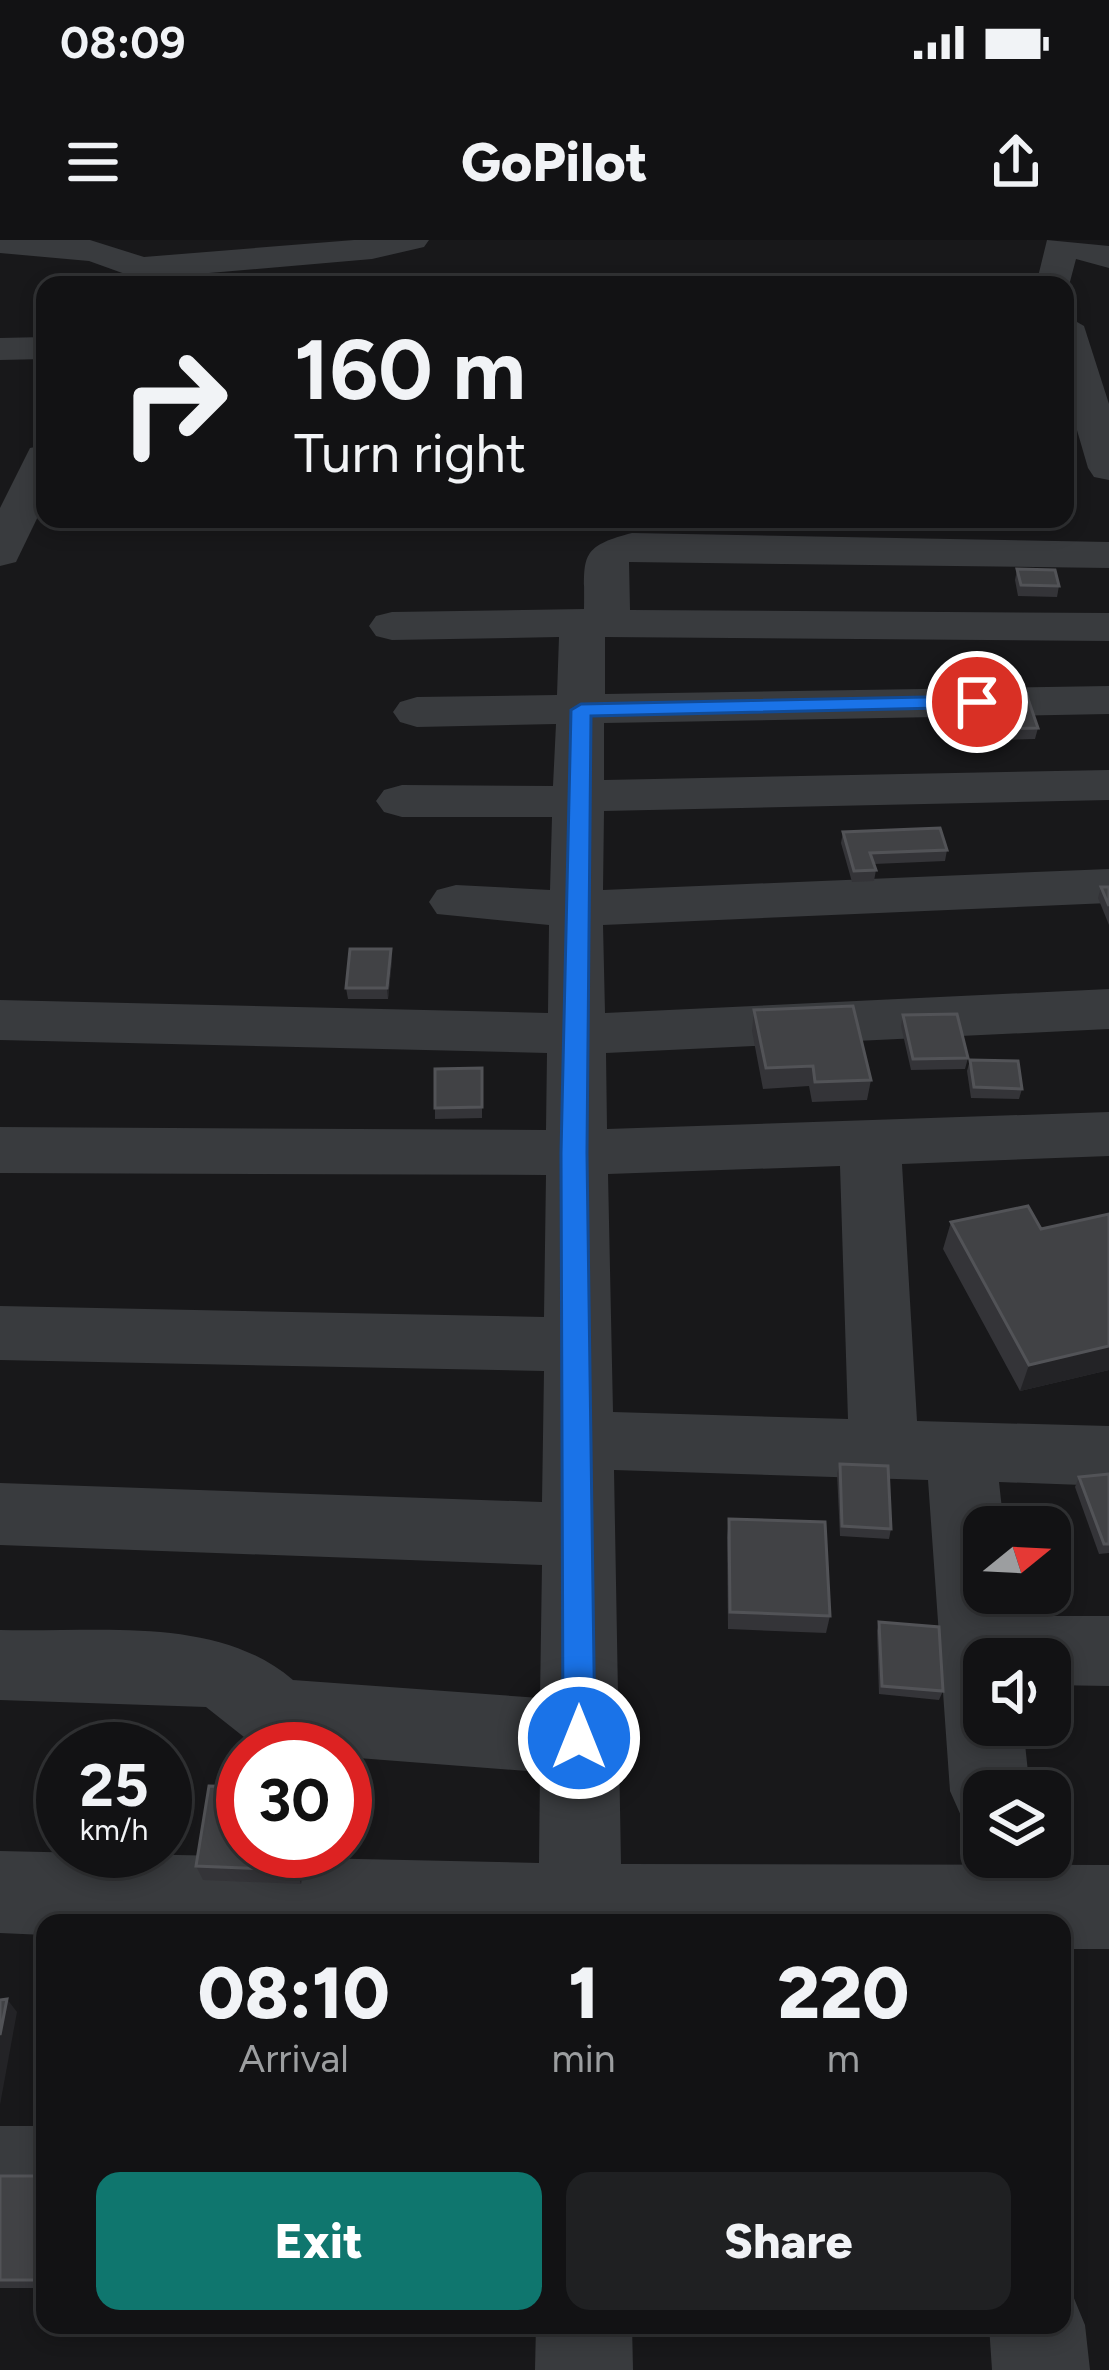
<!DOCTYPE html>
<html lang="en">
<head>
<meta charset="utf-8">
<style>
	body { margin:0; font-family:Figtree,sans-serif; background:#1f2022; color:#f1f3f6; height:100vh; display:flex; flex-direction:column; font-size:45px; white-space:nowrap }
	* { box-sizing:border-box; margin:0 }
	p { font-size:39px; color:#9c9ea0 }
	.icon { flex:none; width:66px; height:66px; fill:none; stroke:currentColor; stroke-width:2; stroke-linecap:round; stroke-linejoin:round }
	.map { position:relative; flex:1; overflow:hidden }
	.drawer { position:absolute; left:36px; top:1674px; width:1035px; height:420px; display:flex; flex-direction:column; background:#121214; border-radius:24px; box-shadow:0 6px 18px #0003,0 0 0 3px #313234 }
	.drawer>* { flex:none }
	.banner { position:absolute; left:36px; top:36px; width:1038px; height:252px; border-radius:24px; box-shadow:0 6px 18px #0003,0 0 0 3px #313234; background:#121214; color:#f1f3f6; overflow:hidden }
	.needle { width:78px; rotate:72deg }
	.buttons { position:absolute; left:963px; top:1266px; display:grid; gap:24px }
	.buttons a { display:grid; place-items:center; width:108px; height:108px; border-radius:24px; background:#121214; box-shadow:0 6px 18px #0003,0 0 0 3px #313234; font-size:60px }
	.speed { position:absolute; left:36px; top:1482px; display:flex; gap:24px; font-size:60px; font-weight:700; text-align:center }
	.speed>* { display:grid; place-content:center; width:156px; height:156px; border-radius:50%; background:#121214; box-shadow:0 6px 18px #0003,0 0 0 3px #313234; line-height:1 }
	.speed small { font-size:30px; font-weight:400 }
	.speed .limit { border:18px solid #d22; background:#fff; color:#111 }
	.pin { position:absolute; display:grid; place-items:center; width:102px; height:102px; color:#fff; margin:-51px; border:6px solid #fff; border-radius:50%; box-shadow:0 3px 12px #0007 }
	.me { position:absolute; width:132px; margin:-66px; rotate:0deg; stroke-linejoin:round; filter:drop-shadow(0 0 9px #0008) }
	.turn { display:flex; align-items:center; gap:42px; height:252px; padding:0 60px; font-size:54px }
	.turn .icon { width:156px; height:156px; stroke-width:2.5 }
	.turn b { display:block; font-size:84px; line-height:102px }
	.eta { display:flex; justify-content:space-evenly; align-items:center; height:204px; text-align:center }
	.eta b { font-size:72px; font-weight:800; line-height:84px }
	.button { display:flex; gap:24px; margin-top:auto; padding:24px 60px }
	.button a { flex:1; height:138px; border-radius:24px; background:#0f766e; color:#fff; font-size:48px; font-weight:800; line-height:138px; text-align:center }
	.button a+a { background:#1f2022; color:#f1f3f6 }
	.status { display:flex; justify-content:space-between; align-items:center; height:84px; padding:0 60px; background:#121214; direction:ltr }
	.status svg { height:33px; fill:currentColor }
	header { display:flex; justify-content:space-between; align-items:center; height:156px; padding:0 60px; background:#121214; font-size:54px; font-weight:800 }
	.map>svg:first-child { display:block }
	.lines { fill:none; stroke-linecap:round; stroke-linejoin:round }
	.street { fill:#393b3e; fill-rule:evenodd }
	.wall { fill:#343438 }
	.shaded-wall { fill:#232326 }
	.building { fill:#414245; stroke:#525357; stroke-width:3 }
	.route { fill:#1a73e8; stroke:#114b97; stroke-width:3 }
</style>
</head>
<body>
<div class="status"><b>08:09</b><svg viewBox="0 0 49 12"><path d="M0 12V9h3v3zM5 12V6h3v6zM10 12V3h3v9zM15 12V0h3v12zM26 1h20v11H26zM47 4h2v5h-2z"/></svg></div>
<header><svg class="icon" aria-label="menu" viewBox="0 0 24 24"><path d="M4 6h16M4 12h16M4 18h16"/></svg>GoPilot<svg class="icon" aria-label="share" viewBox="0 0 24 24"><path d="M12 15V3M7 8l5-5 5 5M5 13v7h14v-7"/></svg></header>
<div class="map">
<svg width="1109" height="2130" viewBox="0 0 1109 2130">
	<rect width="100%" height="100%" fill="#18181a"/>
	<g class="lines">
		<g class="street">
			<path d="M 0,0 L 90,0 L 144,17 L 354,0 L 429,0 L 424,7 L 372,19 L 139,39 L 89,21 L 0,13 Z"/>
			<path d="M 1047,0 L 1109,6 L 1109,28 L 1076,19 L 1067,53 L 1065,45 L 1036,45 Z"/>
			<path d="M 1065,75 L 1084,86 L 1109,164 L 1109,240 L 1094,237 L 1088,228 L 1065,149 Z"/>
			<path d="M 45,97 L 45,119 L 0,120 L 0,98 Z"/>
			<path d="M 45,205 L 45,262 L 16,322 L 0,326 L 0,268 L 30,208 Z"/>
			<path d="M 632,293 L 1109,302 L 1109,328 L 629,322 L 630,370 L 1109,373 L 1109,401 L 605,397 L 605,454 L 1109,446 L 1109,474 L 604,483 L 604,540 L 1109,530 L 1109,560 L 604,571 L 603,650 L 1109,629 L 1109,663 L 603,685 L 605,773 L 1109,749 L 1109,789 L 606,813 L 607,889 L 1109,872 L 1109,916 L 902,924 L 917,1181 L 1109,1186 L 1109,1246 L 999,1242 L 1004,1287 L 984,1287 L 984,1353 L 1010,1353 L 1013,1376 L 1109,1376 L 1109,1446 L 1050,1445 L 1050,1419 L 984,1419 L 984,1485 L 1023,1485 L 1030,1551 L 984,1551 L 984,1587 L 962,1578 L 950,1551 L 928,1240 L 614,1230 L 621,1624 L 1109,1625 L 1109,1709 L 1062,1709 L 1062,1683 L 45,1683 L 45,1695 L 0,1693 L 0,1611 L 539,1623 L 540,1532 L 345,1517 L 345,1509 L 271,1509 L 249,1501 L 206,1467 L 0,1460 L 0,1390 C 96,1393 216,1374 293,1440 L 540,1458 L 542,1325 L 0,1305 L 0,1243 L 542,1262 L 544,1131 L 0,1120 L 0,1066 L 544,1077 L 546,935 L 0,933 L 0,887 L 546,890 L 547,813 L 0,800 L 0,760 L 548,773 L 549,685 L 437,674 L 429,662 L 437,650 L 456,645 L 550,650 L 552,577 L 402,577 L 384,572 L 376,561 L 384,550 L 402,545 L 553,546 L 556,484 L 417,487 L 400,482 L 393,472 L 400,462 L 417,457 L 557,455 L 559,397 L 392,400 L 376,396 L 369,386 L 376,376 L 392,372 L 584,369 C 585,318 577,307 632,293 ZM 840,926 L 848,1179 L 613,1172 L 608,934 Z"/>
			<rect x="0" y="1886" width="45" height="92"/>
			<path d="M 1062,2047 L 1071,2051 L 1085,2085 L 1090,2130 L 992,2130 L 989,2085 L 1062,2085 Z"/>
			<path d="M 536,2085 L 632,2085 L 633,2130 L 535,2130 Z"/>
		</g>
	</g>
	<g class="wall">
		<path d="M 1017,329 L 1059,346 L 1057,357 L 1018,356 L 1015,340 Z"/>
		<path d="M 991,457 L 1038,488 L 1035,499 L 999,500 L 989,468 Z"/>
		<path d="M 843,592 L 947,610 L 945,621 L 874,624 L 876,630 L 874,641 L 852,642 L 841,603 Z"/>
		<path d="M 1101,647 L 1109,647 L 1109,685 L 1098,658 Z"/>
		<path d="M 392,720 L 388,759 L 348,759 L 346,748 Z"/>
		<path d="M 754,770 L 871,840 L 867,860 L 812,862 L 809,846 L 763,849 L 752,791 Z"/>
		<path d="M 903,775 L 968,818 L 965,829 L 911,830 L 901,786 Z"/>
		<path d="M 970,820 L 1022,849 L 1019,859 L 971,858 L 967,831 Z"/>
		<path d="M 482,828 L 482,878 L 435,879 L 435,868 Z"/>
		<path d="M 1109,974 L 1109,1130 L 1020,1151 L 943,1009 L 951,982 L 1041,989 Z"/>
		<path d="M 840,1224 L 891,1289 L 889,1299 L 840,1296 L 837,1233 Z"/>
		<path d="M 1109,1234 L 1109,1313 L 1099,1314 L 1075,1247 L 1079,1237 Z"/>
		<path d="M 729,1279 L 830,1376 L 826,1393 L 728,1389 L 727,1297 Z"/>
		<path d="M 879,1382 L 943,1451 L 939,1460 L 879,1454 L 877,1391 Z"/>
		<path d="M 305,1611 L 301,1644 L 203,1640 L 196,1626 Z"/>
		<rect x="0" y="1936" width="45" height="112"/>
	</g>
	<g class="shaded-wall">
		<path d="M 391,709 L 392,720 L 388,759 L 387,748 Z"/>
		<path d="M 1109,1106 L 1109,1130 L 1020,1151 L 1029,1125 Z"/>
		<path d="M 299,1611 L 305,1611 L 301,1644 L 297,1630 Z"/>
		<path d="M 7,1759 L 17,1772 L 0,1865 L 0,1795 Z"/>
	</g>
	<g class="building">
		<path d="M 1017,329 L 1055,330 L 1059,346 L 1021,345 Z"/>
		<path d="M 1027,456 L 1038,488 L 1002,489 L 991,457 Z"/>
		<path d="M 940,588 L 947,610 L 870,613 L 876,630 L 854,631 L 843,592 Z"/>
		<path d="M 1101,647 L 1109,647 L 1109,666 Z"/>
		<path d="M 350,709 L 391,709 L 387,748 L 346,748 Z"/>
		<path d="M 853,766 L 871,840 L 815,842 L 813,826 L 766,828 L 754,770 Z"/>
		<path d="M 957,774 L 968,818 L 913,819 L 903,775 Z"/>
		<path d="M 970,820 L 1018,821 L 1022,849 L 974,847 Z"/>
		<path d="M 482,828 L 482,867 L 435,868 L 435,829 Z"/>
		<path d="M 1028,966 L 1041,989 L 1109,974 L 1109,1106 L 1029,1125 L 951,982 Z"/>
		<path d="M 840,1224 L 888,1226 L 891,1289 L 842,1286 Z"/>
		<path d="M 1109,1234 L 1109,1304 L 1104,1304 L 1079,1237 Z"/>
		<path d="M 729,1279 L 825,1282 L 830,1376 L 730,1372 Z"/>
		<path d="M 879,1382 L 939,1387 L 943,1451 L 882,1446 Z"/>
		<path d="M 209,1546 L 243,1547 L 243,1611 L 299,1611 L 297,1630 L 196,1626 Z"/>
		<path d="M 7,1759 L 0,1795 L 0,1760 Z"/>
		<rect x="0" y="1936" width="45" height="104"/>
	</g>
	<path class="route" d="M 977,456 L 987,462 L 984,467 L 591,476 L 587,913 L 595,1498 L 591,1509 L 579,1514 L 567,1509 L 563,1498 L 561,913 L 571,470 L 581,464 Z"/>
</svg>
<div class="buttons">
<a><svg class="needle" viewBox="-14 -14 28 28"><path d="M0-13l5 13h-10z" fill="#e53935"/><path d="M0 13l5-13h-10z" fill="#9c9ea0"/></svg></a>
<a><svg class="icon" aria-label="sound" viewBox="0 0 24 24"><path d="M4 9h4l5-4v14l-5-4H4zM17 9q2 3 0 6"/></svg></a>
<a><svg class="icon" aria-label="layers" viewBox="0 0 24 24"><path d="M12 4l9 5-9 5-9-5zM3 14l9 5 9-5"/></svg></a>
</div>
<div class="speed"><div>25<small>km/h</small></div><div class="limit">30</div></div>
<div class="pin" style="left:977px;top:462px;background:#d93025"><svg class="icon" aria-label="arrive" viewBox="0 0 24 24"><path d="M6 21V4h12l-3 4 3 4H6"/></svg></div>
<svg class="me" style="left:579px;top:1498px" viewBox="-20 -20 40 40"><circle r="17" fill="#1a73e8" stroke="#fff" stroke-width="3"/><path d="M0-11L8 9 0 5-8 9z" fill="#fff"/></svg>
<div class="banner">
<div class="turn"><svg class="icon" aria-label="right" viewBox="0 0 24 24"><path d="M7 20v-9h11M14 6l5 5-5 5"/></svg><div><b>160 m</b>Turn right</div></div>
</div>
<section class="drawer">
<div class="eta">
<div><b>08:10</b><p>Arrival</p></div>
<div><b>1</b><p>min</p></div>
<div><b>220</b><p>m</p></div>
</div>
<div class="button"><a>Exit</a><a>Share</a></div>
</section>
</div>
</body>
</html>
